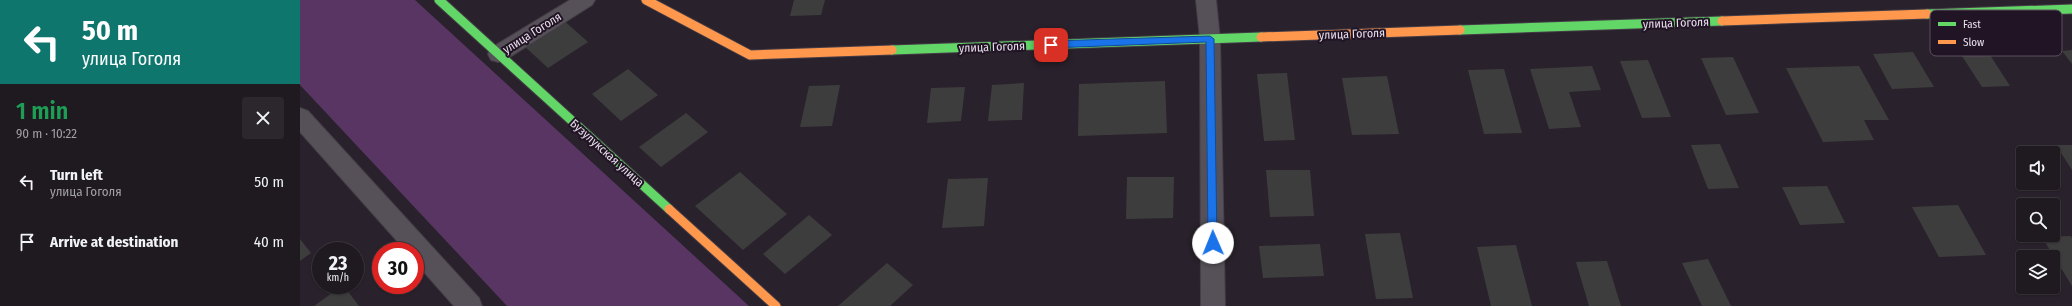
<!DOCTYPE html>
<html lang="en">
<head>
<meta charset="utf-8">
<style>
	body { margin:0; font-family:"Fira Sans Condensed",sans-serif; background:#2c262d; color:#f1f3f6; height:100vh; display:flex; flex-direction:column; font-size:15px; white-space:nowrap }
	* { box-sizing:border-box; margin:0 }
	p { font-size:13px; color:#a1a0a5 }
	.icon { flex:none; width:22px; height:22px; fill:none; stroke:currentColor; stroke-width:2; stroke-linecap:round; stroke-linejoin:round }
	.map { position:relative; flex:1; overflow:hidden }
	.sheet { display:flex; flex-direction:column; background:#1f1920; width:300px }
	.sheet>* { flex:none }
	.hud { background:#0f766e; color:#fff; overflow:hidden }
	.buttons { position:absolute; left:1716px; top:146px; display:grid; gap:8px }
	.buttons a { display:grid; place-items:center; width:44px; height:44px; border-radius:4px; background:#1f1920; box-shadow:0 1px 3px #0004,0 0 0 1px #3c383e; font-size:20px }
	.speed { position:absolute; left:12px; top:242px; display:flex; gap:8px; font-size:20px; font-weight:700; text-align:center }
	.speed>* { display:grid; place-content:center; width:52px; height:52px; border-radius:50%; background:#1f1920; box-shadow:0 1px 3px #0004,0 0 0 1px #3c383e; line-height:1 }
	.speed small { font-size:10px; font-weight:400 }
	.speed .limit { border:6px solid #d22; background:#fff; color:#111 }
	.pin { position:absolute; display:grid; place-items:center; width:34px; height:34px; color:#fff; margin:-17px; border-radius:8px; box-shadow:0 2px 6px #0006 }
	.me { position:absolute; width:44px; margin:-22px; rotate:359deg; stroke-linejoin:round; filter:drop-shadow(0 0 3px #0008) }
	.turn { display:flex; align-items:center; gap:14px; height:84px; padding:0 16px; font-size:18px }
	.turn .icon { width:52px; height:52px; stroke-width:2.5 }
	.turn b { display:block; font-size:28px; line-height:34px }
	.round { display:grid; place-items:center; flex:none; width:42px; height:42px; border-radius:4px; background:#2c262d }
	.summary { display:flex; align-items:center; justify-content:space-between; height:68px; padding:0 16px }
	h1 { font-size:24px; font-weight:600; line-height:30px; color:#1e9e55 }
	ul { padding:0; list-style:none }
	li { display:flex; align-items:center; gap:12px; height:60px; padding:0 16px }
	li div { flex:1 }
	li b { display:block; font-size:15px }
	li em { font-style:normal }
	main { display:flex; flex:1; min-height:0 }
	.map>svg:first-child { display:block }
	.green { fill:#593563 }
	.building { fill:#3e3d3d }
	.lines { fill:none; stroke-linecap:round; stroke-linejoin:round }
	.street-casing { stroke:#443d46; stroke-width:2 }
	.fast-casing { stroke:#443d46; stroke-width:11 }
	.slow-casing { stroke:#443d46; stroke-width:11 }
	.street { fill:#565158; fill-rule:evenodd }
	.fast { stroke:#63d668; stroke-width:9 }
	.slow { stroke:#ff974d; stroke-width:9 }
	.route { fill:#1a73e8; stroke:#114b97 }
	.labels { text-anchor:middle; stroke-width:4; stroke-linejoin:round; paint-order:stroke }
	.street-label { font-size:12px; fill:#e8deeb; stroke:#211425 }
	.key { fill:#211425; stroke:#5d5160; stroke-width:1 }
	.key-label { font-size:11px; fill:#e8deeb }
</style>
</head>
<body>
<main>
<section class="sheet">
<div class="hud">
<div class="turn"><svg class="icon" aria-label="left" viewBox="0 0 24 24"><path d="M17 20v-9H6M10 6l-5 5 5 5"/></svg><div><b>50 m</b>улица Гоголя</div></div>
</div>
<div class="summary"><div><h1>1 min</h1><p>90 m · 10:22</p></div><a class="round"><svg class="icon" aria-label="close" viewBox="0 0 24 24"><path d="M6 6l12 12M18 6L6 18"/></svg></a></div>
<ul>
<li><svg class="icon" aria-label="left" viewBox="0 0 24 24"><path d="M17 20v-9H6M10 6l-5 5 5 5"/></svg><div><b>Turn left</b><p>улица Гоголя</p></div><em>50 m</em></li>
<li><svg class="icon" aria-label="arrive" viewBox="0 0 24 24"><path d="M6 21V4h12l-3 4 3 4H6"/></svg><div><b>Arrive at destination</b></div><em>40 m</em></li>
</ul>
</section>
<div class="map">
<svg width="1772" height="306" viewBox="0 0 1772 306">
	<rect width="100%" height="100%" fill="#29212b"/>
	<path class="green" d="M 0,0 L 115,0 L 449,306 L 207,306 L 0,85 Z"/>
	<g class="building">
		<path d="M 494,0 L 525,0 L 521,15 L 490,16 Z"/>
		<path d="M 262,19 L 288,42 L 248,68 L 222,44 Z"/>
		<path d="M 1772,50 L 1772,64 L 1762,51 Z"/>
		<path d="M 1613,52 L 1634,87 L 1592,89 L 1573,54 Z"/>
		<path d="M 1690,55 L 1710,86 L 1682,87 L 1662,56 Z"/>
		<path d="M 1433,57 L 1459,113 L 1426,115 L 1401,58 Z"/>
		<path d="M 1348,60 L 1371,117 L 1342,118 L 1320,61 Z"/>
		<path d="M 1292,66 L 1301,90 L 1269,92 L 1281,127 L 1249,129 L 1230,69 Z"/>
		<path d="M 1559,66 L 1589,120 L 1564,120 L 1574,140 L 1523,142 L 1486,68 Z"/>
		<path d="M 328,69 L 358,95 L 321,121 L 292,94 Z"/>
		<path d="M 1204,69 L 1222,133 L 1184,134 L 1168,70 Z"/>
		<path d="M 987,73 L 995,140 L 964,141 L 957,74 Z"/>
		<path d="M 1087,76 L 1099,134 L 1052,135 L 1042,78 Z"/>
		<path d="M 865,81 L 867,133 L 778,136 L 779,84 Z"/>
		<path d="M 724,83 L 722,120 L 688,121 L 692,85 Z"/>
		<path d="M 540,85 L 532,126 L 500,127 L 509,86 Z"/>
		<path d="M 665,87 L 661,121 L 627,123 L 631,88 Z"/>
		<path d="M 386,113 L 408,132 L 361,167 L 339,147 Z"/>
		<path d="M 1420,144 L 1439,188 L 1408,189 L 1391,145 Z"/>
		<path d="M 1756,145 L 1772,145 L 1772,170 Z"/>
		<path d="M 966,170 L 1010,170 L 1014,216 L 970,217 Z"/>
		<path d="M 440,172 L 487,214 L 443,250 L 395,206 Z"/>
		<path d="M 827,177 L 874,177 L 873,218 L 826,219 Z"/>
		<path d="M 688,178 L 684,226 L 642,228 L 648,179 Z"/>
		<path d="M 1527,186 L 1545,223 L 1500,225 L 1482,187 Z"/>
		<path d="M 1658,205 L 1686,255 L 1639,257 L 1612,207 Z"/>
		<path d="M 509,215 L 532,235 L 485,274 L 463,254 Z"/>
		<path d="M 1100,233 L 1113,298 L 1076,299 L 1065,234 Z"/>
		<path d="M 1771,236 L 1772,238 L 1772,286 L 1742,237 Z"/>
		<path d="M 0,239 L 11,253 L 0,261 Z"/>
		<path d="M 1020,244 L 1024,276 L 963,278 L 959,246 Z"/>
		<path d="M 1216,245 L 1232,306 L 1191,306 L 1177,247 Z"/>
		<path d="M 1408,259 L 1431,306 L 1402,306 L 1382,263 Z"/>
		<path d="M 1307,261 L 1321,306 L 1289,306 L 1276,262 Z"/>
		<path d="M 587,263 L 613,285 L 590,306 L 538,306 Z"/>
		<path d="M 43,285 L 59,306 L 14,306 Z"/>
	</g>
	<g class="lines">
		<defs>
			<g id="street">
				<path d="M 270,0 L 295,0 L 292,5 L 205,60 L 198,62 L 191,60 L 188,54 L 191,48 Z"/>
				<path d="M 896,0 L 916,0 L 920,39 L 925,306 L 901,306 L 900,39 Z"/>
				<path d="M 0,108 L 8,111 L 179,298 L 182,306 L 154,306 L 115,262 L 115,251 L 106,251 L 0,132 Z"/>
			</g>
			<g id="fast">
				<path d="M 139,0 L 369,209"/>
				<path d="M 1627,14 L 1772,9"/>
				<path d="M 1160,30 L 1422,21"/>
				<path d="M 592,50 L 961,37"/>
			</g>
			<g id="slow">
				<path d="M 346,0 L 450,55 L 592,50"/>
				<path d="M 1422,21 L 1627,14"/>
				<path d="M 961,37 L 1160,30"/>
				<path d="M 369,209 L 476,306"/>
			</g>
		</defs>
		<use href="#street" class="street-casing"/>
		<use href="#fast" class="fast-casing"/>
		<use href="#slow" class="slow-casing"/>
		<use href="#street" class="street"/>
		<use href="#fast" class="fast"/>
		<use href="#slow" class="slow"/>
	</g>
	<path class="route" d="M 910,36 L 914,39 L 917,243 L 913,247 L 908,243 L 906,42 L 751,48 L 747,45 L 751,41 Z"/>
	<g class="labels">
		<g class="street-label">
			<text transform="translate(1376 23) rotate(-2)" y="4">улица Гоголя</text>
			<text transform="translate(232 33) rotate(-32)" y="4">улица Гоголя</text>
			<text transform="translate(1052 34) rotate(-2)" y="4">улица Гоголя</text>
			<text transform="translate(692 47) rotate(-2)" y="4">улица Гоголя</text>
			<text transform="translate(307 153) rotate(42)" y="4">Бузулукская улица</text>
		</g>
	</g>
	<rect x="1630" y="10" width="132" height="46" rx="6" class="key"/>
	<rect x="1638" y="22" width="18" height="4" fill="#63d668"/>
	<rect x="1638" y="40" width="18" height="4" fill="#ff974d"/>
	<g class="key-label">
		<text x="1663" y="28">Fast</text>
		<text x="1663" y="46">Slow</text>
	</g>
</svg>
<div class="buttons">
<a><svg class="icon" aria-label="sound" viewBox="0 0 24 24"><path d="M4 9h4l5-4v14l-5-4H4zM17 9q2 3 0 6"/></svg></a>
<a><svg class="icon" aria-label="search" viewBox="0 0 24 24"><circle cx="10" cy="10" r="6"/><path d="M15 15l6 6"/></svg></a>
<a><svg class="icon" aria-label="layers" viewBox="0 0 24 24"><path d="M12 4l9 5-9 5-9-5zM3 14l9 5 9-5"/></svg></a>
</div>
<div class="speed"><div>23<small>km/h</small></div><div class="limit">30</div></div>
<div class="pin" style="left:751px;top:45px;background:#d93025"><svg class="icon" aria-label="arrive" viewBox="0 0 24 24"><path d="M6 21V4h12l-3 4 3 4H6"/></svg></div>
<svg class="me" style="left:913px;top:243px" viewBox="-20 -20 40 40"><circle r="19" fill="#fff"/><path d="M0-13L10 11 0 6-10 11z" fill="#1a73e8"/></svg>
</div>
</main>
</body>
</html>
